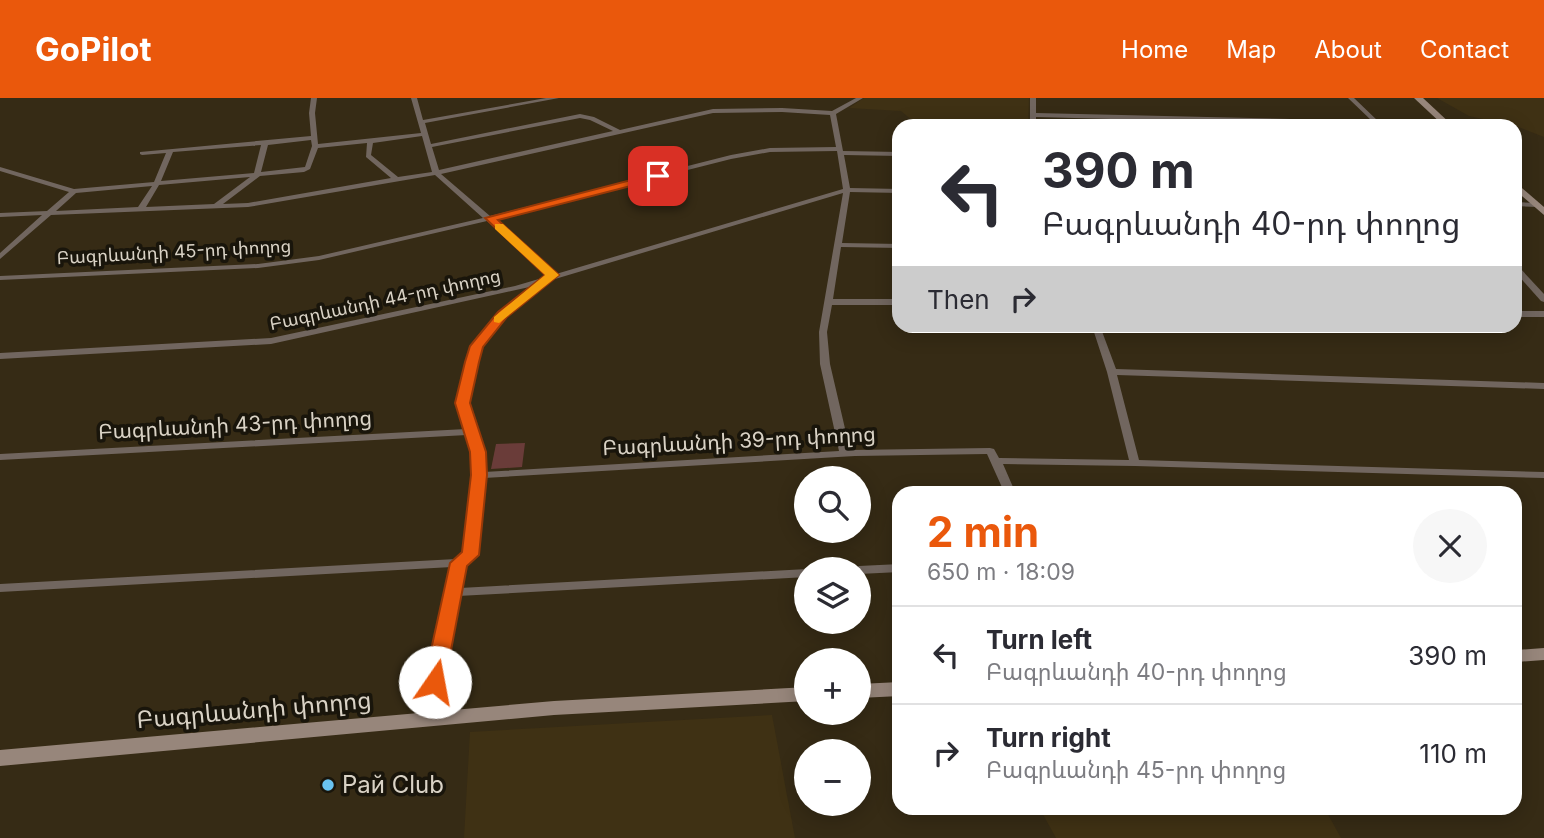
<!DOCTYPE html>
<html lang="en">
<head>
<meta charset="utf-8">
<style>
	body { margin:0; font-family:Inter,"Noto Sans Armenian",sans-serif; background:#f7f7f7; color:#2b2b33; height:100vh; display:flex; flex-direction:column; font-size:26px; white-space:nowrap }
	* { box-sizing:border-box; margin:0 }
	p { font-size:23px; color:#7c7c81 }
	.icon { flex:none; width:38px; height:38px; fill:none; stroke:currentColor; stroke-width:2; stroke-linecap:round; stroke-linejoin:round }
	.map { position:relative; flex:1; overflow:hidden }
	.panel { position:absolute; left:892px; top:388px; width:630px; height:329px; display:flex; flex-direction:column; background:#fff; border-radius:21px; box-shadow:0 4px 18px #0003 }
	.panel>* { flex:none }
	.hud { position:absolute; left:892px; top:21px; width:630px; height:214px; border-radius:21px; box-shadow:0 4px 18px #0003; background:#fff; color:#2b2b33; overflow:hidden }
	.buttons { position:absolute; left:794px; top:368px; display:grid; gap:14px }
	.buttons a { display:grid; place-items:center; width:77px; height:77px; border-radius:50%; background:#fff; box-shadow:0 4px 18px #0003; font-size:35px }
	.pin { position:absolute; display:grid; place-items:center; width:60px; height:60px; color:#fff; margin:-30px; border-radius:14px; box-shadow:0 4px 10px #0006 }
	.me { position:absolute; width:77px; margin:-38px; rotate:12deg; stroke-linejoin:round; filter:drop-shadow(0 0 5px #0008) }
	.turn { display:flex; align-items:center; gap:24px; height:147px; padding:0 35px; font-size:32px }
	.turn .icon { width:91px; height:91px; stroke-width:2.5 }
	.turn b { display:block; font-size:49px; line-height:60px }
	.then { display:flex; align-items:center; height:66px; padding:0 35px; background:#0003; gap:14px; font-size:26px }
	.round { display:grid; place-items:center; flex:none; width:74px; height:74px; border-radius:37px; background:#f7f7f7 }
	.overview { display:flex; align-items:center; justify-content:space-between; height:119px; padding:0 35px }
	h1 { font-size:42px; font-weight:700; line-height:52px; color:#ea580c }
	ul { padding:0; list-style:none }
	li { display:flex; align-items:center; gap:21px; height:98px; padding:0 35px; border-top:2px solid #e1e1e2 }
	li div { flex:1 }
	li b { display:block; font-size:26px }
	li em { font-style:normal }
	header { display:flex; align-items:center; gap:42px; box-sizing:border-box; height:98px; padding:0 35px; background:#ea580c; color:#fff }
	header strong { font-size:33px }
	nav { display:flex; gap:38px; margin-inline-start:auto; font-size:24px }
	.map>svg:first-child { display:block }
	.built { fill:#3f3114 }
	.green { fill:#6a3c39 }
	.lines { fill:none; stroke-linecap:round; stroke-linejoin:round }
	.street { fill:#71665f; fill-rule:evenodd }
	.secondary { fill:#97867b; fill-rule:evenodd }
	.route { fill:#ea580c; stroke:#983908; stroke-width:2 }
	.slow { fill:#f59e0b }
	.poi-dot { fill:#69c3f1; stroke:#19150b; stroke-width:2.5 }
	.labels { text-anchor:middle; stroke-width:7; stroke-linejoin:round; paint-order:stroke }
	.far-street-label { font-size:18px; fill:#d9d2c5; stroke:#19150b }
	.street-label { font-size:21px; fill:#d9d2c5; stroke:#19150b }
	.near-street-label { font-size:24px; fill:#d9d2c5; stroke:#19150b }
	.near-poi-label { font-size:24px; fill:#d9d2c5; stroke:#19150b; text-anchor:start }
</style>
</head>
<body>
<header>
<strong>GoPilot</strong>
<nav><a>Home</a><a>Map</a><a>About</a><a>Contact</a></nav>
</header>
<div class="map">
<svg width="1544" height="740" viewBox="0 0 1544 740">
	<rect width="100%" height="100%" fill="#362b15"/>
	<g class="built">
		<path d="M 864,0 L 1029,0 L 1028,28 L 919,28 L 901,13 L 849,10 Z"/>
		<path d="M 1437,0 L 1544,0 L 1544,39 L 1516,28 L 1469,18 Z"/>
		<path d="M 772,617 L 795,740 L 464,740 L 470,634 Z"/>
		<path d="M 1040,711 L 1325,711 L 1341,740 L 1056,740 Z"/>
	</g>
	<path class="green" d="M 525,345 L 522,369 L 491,371 L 496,346 Z"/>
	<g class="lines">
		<g class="street">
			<path d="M 311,0 L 317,0 L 315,15 L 318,46 L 421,35 L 411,0 L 417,0 L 423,22 L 546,0 L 559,0 L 425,25 L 431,46 L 580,16 L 594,19 L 620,32 L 713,11 L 782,10 L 832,13 L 856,0 L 863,0 L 836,16 L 843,53 L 900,54 L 900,58 L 844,57 L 850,90 L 900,91 L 900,95 L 850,94 L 842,145 L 900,146 L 900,150 L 841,149 L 833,201 L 900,201 L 900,207 L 832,207 L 827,234 L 830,266 L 850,352 L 990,350 L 994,351 L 999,360 L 1129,362 L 1107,274 L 1092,228 L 1100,228 L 1116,271 L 1544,285 L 1544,291 L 1117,277 L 1139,362 L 1544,374 L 1544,380 L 1135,368 L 1003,366 L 1016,396 L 1005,396 L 987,356 L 855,358 L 484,380 L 476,457 L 465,467 L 460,490 L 807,471 L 807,479 L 458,498 L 434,621 L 432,625 L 427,626 L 422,625 L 420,621 L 452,469 L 0,494 L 0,486 L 456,461 L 464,455 L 474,377 L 473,354 L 467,337 L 0,362 L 0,356 L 466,331 L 457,305 L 462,279 L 472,249 L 500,215 L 534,188 L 271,246 L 0,261 L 0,255 L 271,240 L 515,188 L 549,178 L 487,123 L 319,162 L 258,170 L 0,182 L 0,178 L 258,166 L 319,158 L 483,120 L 435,77 L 248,109 L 51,117 L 0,161 L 0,155 L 42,117 L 0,119 L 0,115 L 47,113 L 69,94 L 0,73 L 0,69 L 74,91 L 154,84 L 166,55 L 142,57 L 140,56 L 140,54 L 311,38 L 309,15 ZM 782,14 L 830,17 L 836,49 L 770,50 L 731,57 L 490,118 L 441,76 L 713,15 ZM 580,20 L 590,22 L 613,33 L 439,72 L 432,49 ZM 422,38 L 432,74 L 398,79 L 371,57 L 373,45 ZM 311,42 L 312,48 L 305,69 L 261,74 L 268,47 ZM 367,45 L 366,59 L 391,80 L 248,105 L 223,106 L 260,78 L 304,74 L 310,71 L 318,50 ZM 261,47 L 254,75 L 161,83 L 173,54 ZM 837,53 L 843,91 L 556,176 L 494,121 L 731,61 L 770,54 ZM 250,79 L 214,106 L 146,109 L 159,87 ZM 152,88 L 138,109 L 56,113 L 76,95 ZM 843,95 L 819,234 L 820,266 L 839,353 L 484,374 L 483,354 L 467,305 L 472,279 L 480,250 L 506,219 L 545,187 L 545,184 Z"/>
			<path d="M 1030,0 L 1036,0 L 1036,15 L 1372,23 L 1348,0 L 1354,0 L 1379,24 L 1447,25 L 1450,27 L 1378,28 L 1036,19 L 1036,28 L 1030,28 Z"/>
			<path d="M 1516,104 L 1537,105 L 1541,107 L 1537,109 L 1516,108 Z"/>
			<path d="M 1516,169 L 1519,169 L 1544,196 L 1544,204 L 1541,203 L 1516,175 Z"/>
			<rect x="1516" y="213" width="28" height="6"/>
			<path d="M 900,466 L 900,474 L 859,476 L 859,471 L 854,471 L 859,468 Z"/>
		</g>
		<g class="secondary">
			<path d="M 1414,0 L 1423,0 L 1453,28 L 1444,28 Z"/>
			<path d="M 1516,85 L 1544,109 L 1544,117 L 1516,93 Z"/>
			<path d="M 1544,550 L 1544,562 L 1516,564 L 1516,552 Z"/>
			<path d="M 900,584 L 900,598 L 859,600 L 859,586 Z"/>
			<path d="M 807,589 L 807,603 L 554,617 L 0,668 L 0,652 L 554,603 Z"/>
		</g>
	</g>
	<path class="route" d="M 658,75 L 662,76 L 662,80 L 498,122 L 559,177 L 507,219 L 483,249 L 479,264 L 470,305 L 486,354 L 487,377 L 479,457 L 467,468 L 445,584 L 442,589 L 435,591 L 427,589 L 424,584 L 450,465 L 462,454 L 471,377 L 470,354 L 455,305 L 465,264 L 470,248 L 498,214 L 545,177 L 485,120 Z"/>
	<path class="slow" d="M 495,126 L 503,126 L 559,177 L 499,225 L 494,224 L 494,219 L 545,177 L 495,131 Z"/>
	<circle class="poi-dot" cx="328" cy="687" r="7"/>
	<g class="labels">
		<g class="far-street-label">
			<text transform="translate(174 154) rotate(-3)" y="6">Բագրևանդի 45-րդ փողոց</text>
			<text transform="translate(385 202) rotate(-12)" y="6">Բագրևանդի 44-րդ փողոց</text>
		</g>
		<g class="street-label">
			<text transform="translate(235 327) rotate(-3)" y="7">Բագրևանդի 43-րդ փողոց</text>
			<text transform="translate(739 343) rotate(-3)" y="7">Բագրևանդի 39-րդ փողոց</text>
		</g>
		<g class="near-street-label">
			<text transform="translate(254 612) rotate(-5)" y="8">Բագրևանդի փողոց</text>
		</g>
		<g class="near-poi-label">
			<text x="342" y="695">Рай Club</text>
		</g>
	</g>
</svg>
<div class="buttons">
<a><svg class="icon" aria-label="search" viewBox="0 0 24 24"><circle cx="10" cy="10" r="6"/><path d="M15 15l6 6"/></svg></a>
<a><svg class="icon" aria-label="layers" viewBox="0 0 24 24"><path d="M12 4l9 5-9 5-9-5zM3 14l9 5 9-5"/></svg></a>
<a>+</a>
<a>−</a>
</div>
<div class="pin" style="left:658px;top:78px;background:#d93025"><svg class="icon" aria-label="arrive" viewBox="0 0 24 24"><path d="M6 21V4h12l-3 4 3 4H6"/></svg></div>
<svg class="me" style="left:435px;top:584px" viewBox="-20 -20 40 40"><circle r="19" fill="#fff"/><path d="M0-13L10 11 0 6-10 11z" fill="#ea580c"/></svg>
<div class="hud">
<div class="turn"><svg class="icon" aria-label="left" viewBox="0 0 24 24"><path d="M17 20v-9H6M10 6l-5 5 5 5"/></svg><div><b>390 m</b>Բագրևանդի 40-րդ փողոց</div></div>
<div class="then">Then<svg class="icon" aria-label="right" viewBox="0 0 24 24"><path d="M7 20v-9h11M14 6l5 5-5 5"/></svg></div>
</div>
<section class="panel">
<div class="overview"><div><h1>2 min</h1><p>650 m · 18:09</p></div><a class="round"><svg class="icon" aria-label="close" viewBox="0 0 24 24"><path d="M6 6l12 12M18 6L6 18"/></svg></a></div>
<ul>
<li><svg class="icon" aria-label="left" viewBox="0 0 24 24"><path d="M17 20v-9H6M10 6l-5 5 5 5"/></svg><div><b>Turn left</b><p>Բագրևանդի 40-րդ փողոց</p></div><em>390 m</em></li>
<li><svg class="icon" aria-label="right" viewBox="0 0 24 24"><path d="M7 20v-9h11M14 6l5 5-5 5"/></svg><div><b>Turn right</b><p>Բագրևանդի 45-րդ փողոց</p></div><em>110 m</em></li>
</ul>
</section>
</div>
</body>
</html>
